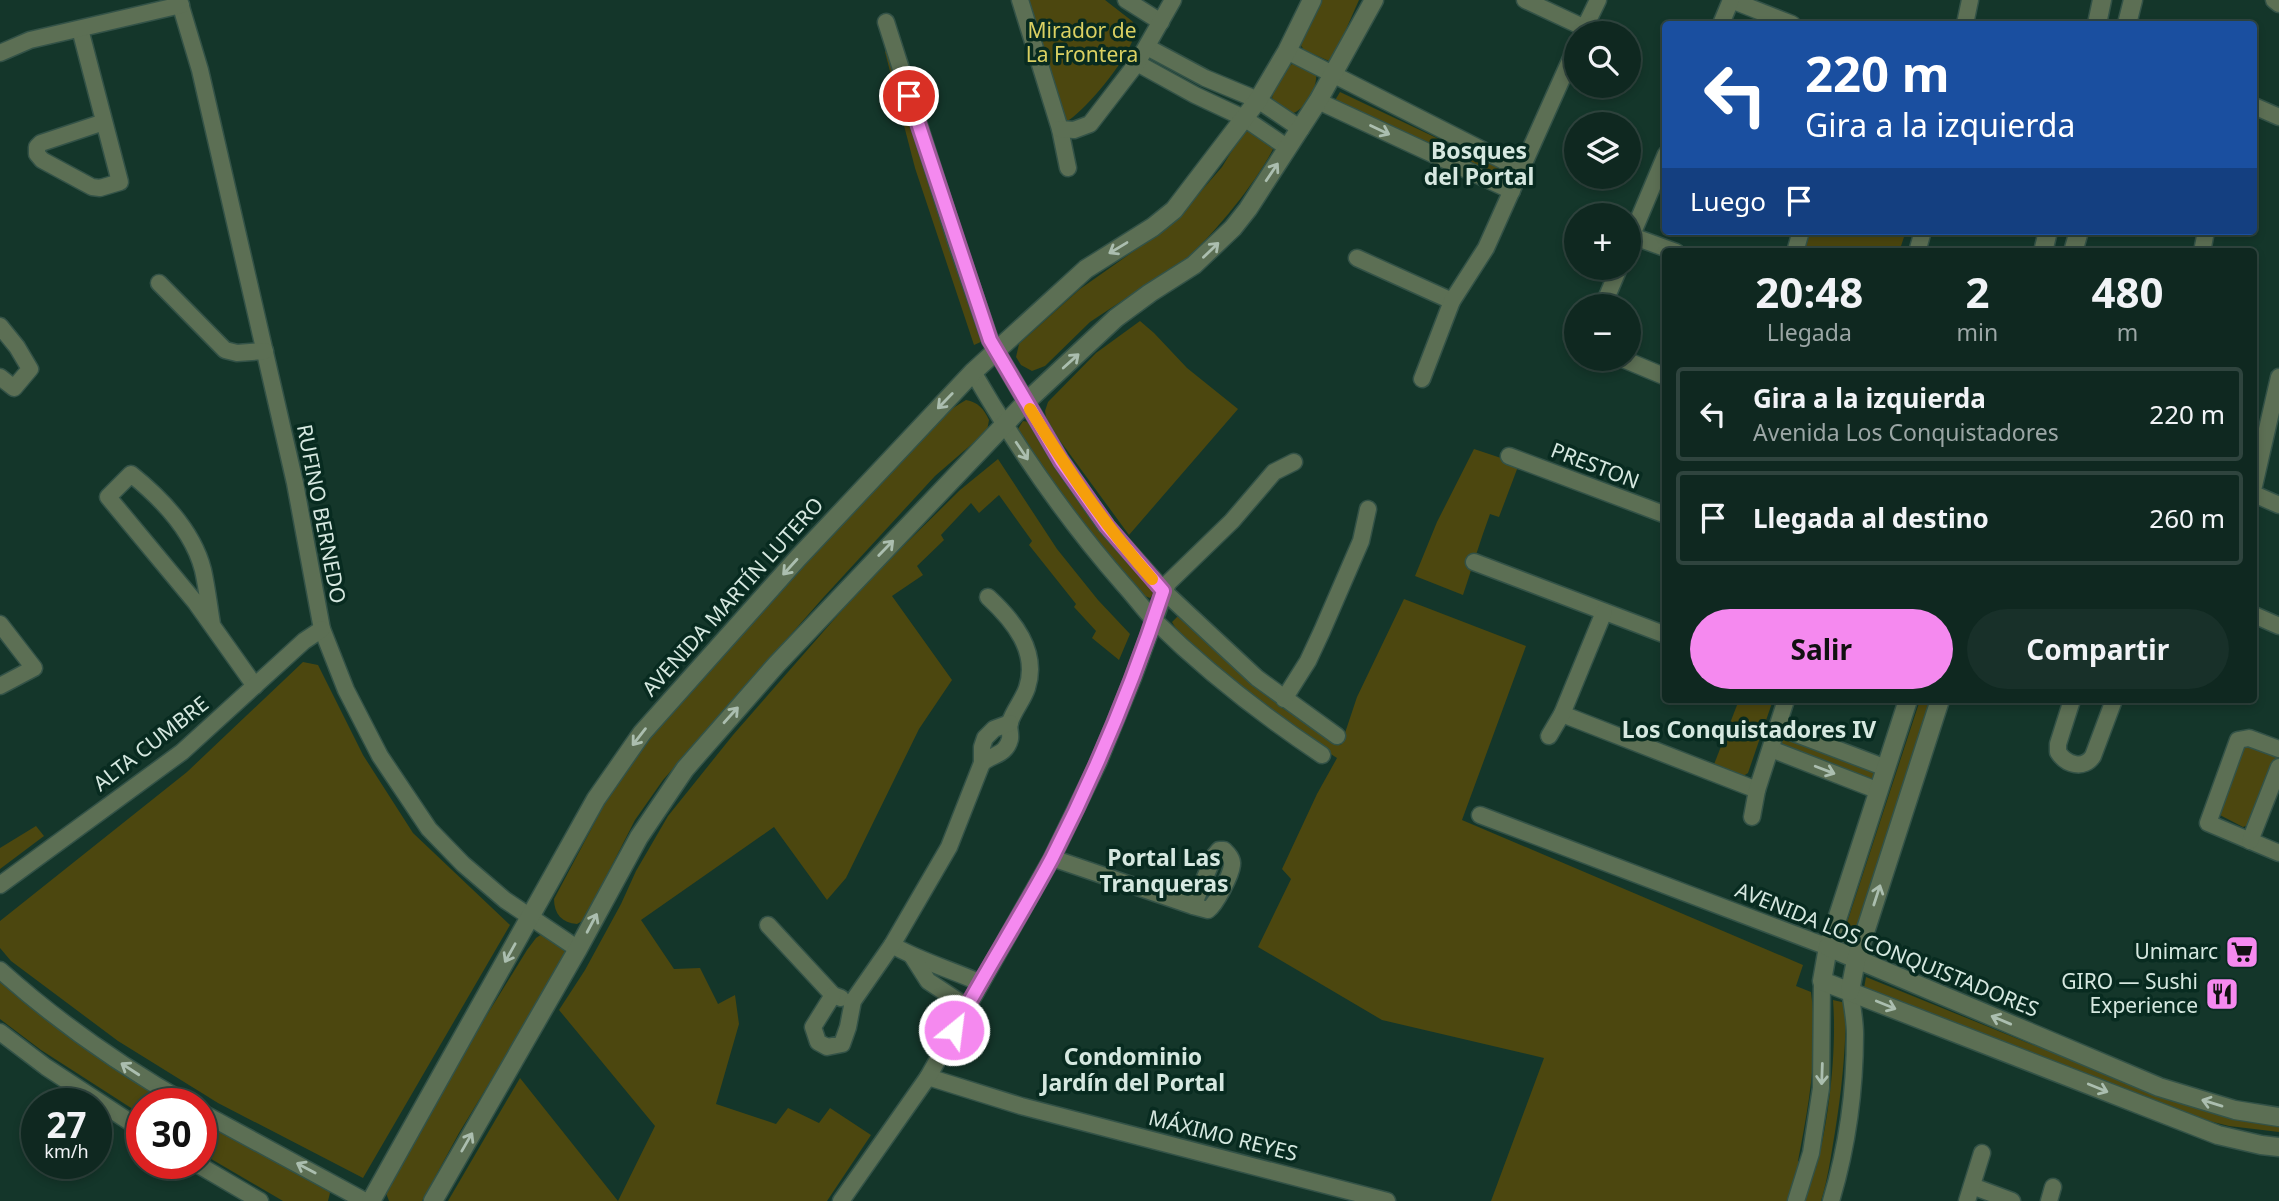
<!DOCTYPE html>
<html lang="es">
<head>
<meta charset="utf-8">
<style>
	body { margin:0; font-family:"Noto Sans",sans-serif; background:#183029; color:#f1f3f6; height:100vh; display:flex; flex-direction:column; font-size:26px; white-space:nowrap }
	* { box-sizing:border-box; margin:0 }
	p { font-size:23px; color:#9ba6a5 }
	.icon { flex:none; width:38px; height:38px; fill:none; stroke:currentColor; stroke-width:2; stroke-linecap:round; stroke-linejoin:round }
	.map { position:relative; flex:1; overflow:hidden }
	.details { position:absolute; left:1662px; top:248px; width:595px; height:455px; display:flex; flex-direction:column; background:#0f2820; border-radius:7px; box-shadow:0 4px 10px #0003,0 0 0 2px #2f443e }
	.details>* { flex:none }
	.banner { position:absolute; left:1662px; top:21px; width:595px; height:214px; border-radius:7px; box-shadow:0 4px 10px #0003,0 0 0 2px #2f443e; background:#1a4fa0; color:#fff; overflow:hidden }
	.buttons { position:absolute; left:1564px; top:21px; display:grid; gap:14px }
	.buttons a { display:grid; place-items:center; width:77px; height:77px; border-radius:50%; background:#0f2820; box-shadow:0 4px 10px #0003,0 0 0 2px #2f443e; font-size:35px }
	.speed { position:absolute; left:21px; top:1088px; display:flex; gap:14px; font-size:35px; font-weight:700; text-align:center }
	.speed>* { display:grid; place-content:center; width:91px; height:91px; border-radius:50%; background:#0f2820; box-shadow:0 4px 10px #0003,0 0 0 2px #2f443e; line-height:1 }
	.speed small { font-size:18px; font-weight:400 }
	.speed .limit { border:10px solid #d22; background:#fff; color:#111 }
	.pin { position:absolute; display:grid; place-items:center; width:60px; height:60px; color:#fff; margin:-30px; border:4px solid #fff; border-radius:50%; box-shadow:0 2px 7px #0007 }
	.me { position:absolute; width:77px; margin:-38px; rotate:29deg; stroke-linejoin:round; filter:drop-shadow(0 0 5px #0008) }
	.turn { display:flex; align-items:center; gap:24px; height:147px; padding:0 28px; font-size:32px }
	.turn .icon { width:91px; height:91px; stroke-width:2.5 }
	.turn b { display:block; font-size:49px; line-height:60px }
	.then { display:flex; align-items:center; height:66px; padding:0 28px; background:#0003; gap:14px; font-size:26px }
	.eta { display:flex; justify-content:space-evenly; align-items:center; height:119px; text-align:center }
	.eta b { font-size:42px; font-weight:700; line-height:49px }
	.button { display:flex; gap:14px; margin-top:auto; padding:14px 28px }
	.button a { flex:1; height:80px; border-radius:42px; background:#f589ef; color:#111; font-size:28px; font-weight:700; line-height:80px; text-align:center }
	.button a+a { background:#183029; color:#f1f3f6 }
	ul { padding:0; list-style:none }
	li { display:flex; align-items:center; gap:21px; height:94px; margin:0 14px 10px; padding:0 14px; border:4px solid #2f443e; border-radius:7px }
	li div { flex:1 }
	li b { display:block; font-size:26px }
	li em { font-style:normal }
	.map>svg:first-child { display:block }
	.green { fill:#4c470f }
	.lines { fill:none; stroke-linecap:round; stroke-linejoin:round }
	.minor-casing { stroke:#335247; stroke-width:19 }
	.tertiary-casing { stroke:#335247; stroke-width:21 }
	.minor { stroke:#5c6f54; stroke-width:16 }
	.tertiary { stroke:#5c6f54; stroke-width:18 }
	.oneway { stroke:#abbeaf }
	.route-casing { stroke:#9f599b; stroke-width:18 }
	.route { stroke:#f589ef; stroke-width:12 }
	.slow { stroke:#f59e0b; stroke-width:12 }
	.labels { text-anchor:middle; stroke-width:7; stroke-linejoin:round; paint-order:stroke }
	.park-label { font-size:21px; fill:#dad062; stroke:#082b20 }
	.street-label { font-size:21px; fill:#d6e8e0; stroke:#082b20 }
	.poi-label { font-size:21px; fill:#d6e8e0; stroke:#082b20; text-anchor:end }
	.neighbourhood-label { font-size:23px; font-weight:bold; fill:#d6e8e0; stroke:#082b20 }
</style>
</head>
<body>
<div class="map">
<svg width="2279" height="1201" viewBox="0 0 2279 1201">
	<rect width="100%" height="100%" fill="#14362a"/>
	<g class="green">
		<path d="M 1025,0 L 1105,0 L 1132,21 L 1138,29 C 1134,36 1132,43 1128,50 C 1120,67 1081,116 1065,122 Z"/>
		<path d="M 1319,0 L 1359,0 L 1336,52 L 1329,61 L 1304,50 L 1300,44 Z"/>
		<path d="M 891,42 L 983,341 L 974,345 L 915,168 L 885,52 Z"/>
		<path d="M 1292,64 L 1300,65 L 1316,73 C 1318,88 1305,110 1291,114 L 1276,103 L 1272,98 C 1274,86 1282,71 1292,64 Z"/>
		<path d="M 1340,92 L 1504,170 L 1500,181 L 1334,102 Z"/>
		<path d="M 1250,127 L 1275,145 C 1259,179 1216,232 1188,257 L 1090,322 L 1045,366 L 1032,371 L 1021,365 L 1016,357 L 1019,344 L 1080,289 L 1158,234 L 1189,205 L 1222,167 L 1239,139 Z"/>
		<path d="M 1807,231 L 1906,231 L 1899,252 L 1812,252 L 1802,249 Z"/>
		<path d="M 1140,321 L 1154,333 L 1187,368 L 1238,409 L 1129,535 L 1047,423 L 1045,411 L 1048,402 L 1096,353 Z"/>
		<path d="M 966,400 C 978,402 984,409 989,420 L 987,431 L 935,476 L 822,599 L 663,780 L 635,820 L 584,920 L 577,924 C 562,923 554,914 554,899 L 620,775 L 637,753 C 709,670 782,588 856,507 C 887,473 926,422 966,400 Z"/>
		<path d="M 1023,421 L 1029,422 L 1148,583 L 1153,594 L 1150,598 L 1142,595 C 1096,543 1054,488 1018,429 Z"/>
		<path d="M 1474,449 L 1519,464 L 1499,517 L 1490,514 C 1480,541 1472,568 1463,595 L 1415,576 L 1437,522 Z"/>
		<path d="M 998,459 L 1057,549 L 1098,600 L 1130,634 L 1119,660 L 1092,638 L 1096,631 L 1074,607 L 1076,604 L 1029,545 L 1032,541 L 999,495 L 979,513 L 971,503 L 941,535 L 944,540 L 917,566 L 923,575 L 892,596 L 952,680 L 919,729 L 846,878 L 827,900 L 774,827 L 641,920 L 674,969 L 700,968 L 718,1004 L 735,995 L 739,1024 L 716,1104 L 776,1124 L 788,1108 L 819,1123 L 830,1108 L 871,1135 L 827,1201 L 448,1201 L 520,1078 L 618,1201 L 655,1126 L 559,1010 L 585,970 L 621,904 L 636,871 L 668,816 L 733,735 L 865,584 L 960,490 Z"/>
		<path d="M 1404,599 L 1526,646 L 1462,820 L 1803,965 L 1796,986 L 1811,992 C 1819,1051 1809,1104 1798,1161 L 1816,1168 C 1829,1121 1837,1049 1833,1000 L 1846,1003 C 1846,1047 1842,1089 1835,1132 C 1831,1155 1828,1179 1821,1201 L 1491,1201 L 1544,1058 L 1382,1020 L 1258,947 L 1291,879 L 1282,869 L 1317,794 L 1337,758 L 1292,729 L 1237,687 L 1178,632 L 1172,622 L 1177,617 L 1181,617 L 1282,708 L 1341,745 L 1357,697 Z"/>
		<path d="M 303,662 L 318,665 L 363,755 L 413,833 L 510,925 L 363,1178 L 218,1103 L 118,1041 L 11,961 L 0,948 L 0,921 L 187,772 Z"/>
		<path d="M 1739,700 L 1773,700 L 1748,773 L 1740,778 L 1713,767 Z"/>
		<path d="M 1920,700 L 1933,700 L 1854,948 L 1840,944 Z"/>
		<path d="M 1783,736 L 1876,773 L 1873,781 L 1784,746 L 1780,742 Z"/>
		<path d="M 2243,744 L 2275,752 L 2278,757 L 2251,824 L 2243,827 L 2216,813 Z"/>
		<path d="M 36,826 L 44,836 L 0,869 L 0,848 Z"/>
		<path d="M 542,934 L 563,946 L 566,956 L 459,1133 L 422,1201 L 389,1201 L 386,1193 L 391,1182 L 448,1078 L 527,950 L 536,938 Z"/>
		<path d="M 0,977 L 52,1024 L 178,1104 L 142,1104 L 142,1115 L 41,1050 L 0,1019 Z"/>
		<path d="M 1866,977 L 2028,1043 L 2198,1107 L 2279,1122 L 2279,1132 L 2229,1126 L 2197,1118 L 1864,988 Z"/>
		<path d="M 201,1117 L 327,1186 L 330,1193 L 328,1201 L 283,1201 L 201,1153 Z"/>
	</g>
	<g class="lines">
		<defs>
			<g id="minor">
				<path d="M 179,0 L 200,70 L 295,483 L 322,629 L 346,690 L 380,756 L 429,829 L 463,864 L 505,900 L 578,949"/>
				<path d="M 1020,0 L 1060,129 L 1068,168"/>
				<path d="M 1126,0 L 1161,22"/>
				<path d="M 1525,0 L 1585,28"/>
				<path d="M 1731,0 L 1792,24"/>
				<path d="M 2274,0 L 2279,4"/>
				<path d="M 886,22 L 957,244 L 990,340 L 1061,461 L 1106,526 L 1168,595 L 1257,678 L 1337,736"/>
				<path d="M 1721,24 L 1731,0"/>
				<path d="M 1965,24 L 1970,0"/>
				<path d="M 80,29 L 120,182 L 100,188 L 92,187 L 42,160 L 37,154 L 37,147 L 41,143 L 104,122"/>
				<path d="M 1582,33 L 1598,0"/>
				<path d="M 1147,47 L 1205,78 L 1258,100 L 1301,129"/>
				<path d="M 1287,51 L 1520,169"/>
				<path d="M 0,53 L 30,40 L 181,5"/>
				<path d="M 1137,63 L 1195,95 L 1244,118 L 1288,148"/>
				<path d="M 1318,101 L 1512,191"/>
				<path d="M 2254,106 L 2279,117"/>
				<path d="M 1060,129 L 1074,130 L 1090,124 L 1137,63 L 1173,0"/>
				<path d="M 1632,236 L 1676,252"/>
				<path d="M 1629,242 L 1666,154"/>
				<path d="M 1795,252 L 1801,231"/>
				<path d="M 1917,252 L 1923,231"/>
				<path d="M 2202,252 L 2206,231"/>
				<path d="M 1357,258 L 1452,301"/>
				<path d="M 159,283 L 225,350 L 237,353 L 265,351"/>
				<path d="M 1603,306 L 1619,268"/>
				<path d="M 0,326 L 17,347 L 30,369 L 14,388 L 0,377"/>
				<path d="M 1572,338 L 1577,339"/>
				<path d="M 1623,359 L 1666,377"/>
				<path d="M 973,372 C 1017,448 1066,519 1124,585 C 1135,597 1144,610 1155,621 C 1206,671 1262,715 1322,755"/>
				<path d="M 1422,379 L 1452,301 L 1486,248 L 1577,45"/>
				<path d="M 1509,456 L 1666,515"/>
				<path d="M 2254,486 L 2279,377"/>
				<path d="M 2254,494 L 2279,505"/>
				<path d="M 1474,562 L 1666,635"/>
				<path d="M 2254,615 L 2279,626"/>
				<path d="M 0,624 L 34,668 L 0,686"/>
				<path d="M 212,624 C 209,606 207,588 203,570 C 193,531 161,498 131,474 L 108,497 L 196,603 L 255,686"/>
				<path d="M 1284,699 L 1308,661 L 1322,631 L 1361,541 L 1368,509"/>
				<path d="M 2072,700 L 2058,744 L 2058,752 C 2066,765 2084,770 2093,756 L 2114,700"/>
				<path d="M 1562,714 L 1757,790"/>
				<path d="M 1778,727 L 1886,768"/>
				<path d="M 1549,736 L 1562,714 L 1604,612"/>
				<path d="M 1771,749 L 1879,791"/>
				<path d="M 2279,749 L 2249,738 L 2238,740 L 2208,823 L 2279,853"/>
				<path d="M 982,763 C 993,754 1006,755 1010,739 C 1011,733 1008,728 1010,722 C 1014,710 1023,700 1027,688 C 1039,651 1013,620 988,597"/>
				<path d="M 1480,815 L 1828,947"/>
				<path d="M 1752,817 L 1757,790 L 1786,700"/>
				<path d="M 2250,841 L 2279,767"/>
				<path d="M 1052,858 L 1193,906 L 1208,910 C 1216,904 1231,875 1232,865 C 1233,859 1228,854 1224,850 L 1219,850 L 1214,856 L 1193,906"/>
				<path d="M 0,885 L 182,752 L 304,641 L 322,629"/>
				<path d="M 768,925 L 833,995 L 841,998"/>
				<path d="M 892,945 C 920,961 952,970 981,983"/>
				<path d="M 912,956 L 928,981 L 967,1007"/>
				<path d="M 0,970 C 58,1022 121,1066 188,1104"/>
				<path d="M 833,995 L 813,1027 L 818,1042 L 827,1047 L 842,1044 L 848,1027 L 853,1001 L 892,945 L 949,847 L 982,763 L 982,747 L 985,738 L 994,729 L 1010,723"/>
				<path d="M 0,1032 L 46,1067 L 142,1130"/>
				<path d="M 928,1077 L 1021,1106 L 1387,1201"/>
				<path d="M 201,1112 L 365,1201"/>
				<path d="M 197,1164 L 260,1201"/>
				<path d="M 1972,1186 L 2012,1201"/>
				<path d="M 841,1201 L 928,1077 L 1052,858 L 1099,761 L 1133,678 L 1168,583 L 1232,521 L 1274,472 L 1294,462"/>
				<path d="M 1796,1201 L 1811,1153 L 1821,1088 L 1822,981"/>
				<path d="M 1831,1201 C 1847,1148 1855,1089 1855,1034 C 1855,1020 1852,1005 1850,991"/>
				<path d="M 1967,1201 L 1982,1153"/>
				<path d="M 2049,1201 L 2053,1187"/>
			</g>
			<g id="tertiary">
				<path d="M 2097,24 L 2102,0"/>
				<path d="M 2127,24 L 2133,0"/>
				<path d="M 2043,252 L 2048,231"/>
				<path d="M 2073,252 L 2079,231"/>
				<path d="M 1908,700 L 1828,947 L 1822,981 L 2218,1135 L 2261,1145 L 2279,1147"/>
				<path d="M 1828,947 L 2159,1087 L 2235,1110 L 2279,1117"/>
				<path d="M 1850,991 L 1856,960 L 1940,700"/>
				<path d="M 371,1201 L 596,799 L 642,733 L 798,558 L 973,372 L 1086,269 L 1153,227 L 1174,210 L 1258,100 L 1287,51 L 1312,0"/>
				<path d="M 433,1201 L 578,949 L 639,837 L 685,769 L 776,665 L 1026,402 L 1116,318 L 1150,293 L 1194,265 L 1233,228 L 1248,209 L 1318,101 L 1374,0"/>
			</g>
		</defs>
		<use href="#minor" class="minor-casing"/>
		<use href="#tertiary" class="tertiary-casing"/>
		<use href="#minor" class="minor"/>
		<use href="#tertiary" class="tertiary"/>
	</g>
	<defs><path id="oneway-shaft" d="M-6 0H5M1.5-3L5.5 0L1.5 3" fill="none" stroke-width="1.6" stroke-linecap="round" stroke-linejoin="round" transform="scale(1.75)"/></defs>
	<g class="oneway">
		<use href="#oneway-shaft" transform="translate(1380 130) rotate(25)"/>
		<use href="#oneway-shaft" transform="translate(1272 172) rotate(-56)"/>
		<use href="#oneway-shaft" transform="translate(1118 248) rotate(149)"/>
		<use href="#oneway-shaft" transform="translate(1211 250) rotate(-44)"/>
		<use href="#oneway-shaft" transform="translate(1071 361) rotate(-42)"/>
		<use href="#oneway-shaft" transform="translate(945 401) rotate(134)"/>
		<use href="#oneway-shaft" transform="translate(1022 451) rotate(56)"/>
		<use href="#oneway-shaft" transform="translate(886 548) rotate(-46)"/>
		<use href="#oneway-shaft" transform="translate(790 567) rotate(132)"/>
		<use href="#oneway-shaft" transform="translate(731 715) rotate(-48)"/>
		<use href="#oneway-shaft" transform="translate(639 737) rotate(128)"/>
		<use href="#oneway-shaft" transform="translate(1825 770) rotate(21)"/>
		<use href="#oneway-shaft" transform="translate(1877 895) rotate(-72)"/>
		<use href="#oneway-shaft" transform="translate(592 923) rotate(-62)"/>
		<use href="#oneway-shaft" transform="translate(510 953) rotate(119)"/>
		<use href="#oneway-shaft" transform="translate(1886 1005) rotate(22)"/>
		<use href="#oneway-shaft" transform="translate(2001 1020) rotate(-157)"/>
		<use href="#oneway-shaft" transform="translate(130 1069) rotate(-147)"/>
		<use href="#oneway-shaft" transform="translate(1822 1074) rotate(92)"/>
		<use href="#oneway-shaft" transform="translate(2098 1088) rotate(22)"/>
		<use href="#oneway-shaft" transform="translate(2212 1103) rotate(-163)"/>
		<use href="#oneway-shaft" transform="translate(467 1142) rotate(-60)"/>
		<use href="#oneway-shaft" transform="translate(306 1168) rotate(-152)"/>
	</g>
	<g class="lines">
		<defs>
			<path id="route" d="M 909,96 L 990,340 L 1061,461 L 1107,526 L 1163,591 C 1133,683 1096,772 1052,858 C 1021,916 985,972 954,1030"/>
		</defs>
		<use href="#route" class="route-casing"/>
		<use href="#route" class="route"/>
		<path class="slow" d="M 1030,409 C 1067,469 1105,526 1152,579"/>
	</g>
	<defs>
		<symbol id="supermarket-square" viewBox="-11 -11 22 22"><rect x="-9" y="-9" width="18" height="18" rx="4" fill="#f589ef" stroke="#082b20"/><path d="M-6-5.5h2.5l.6 2H6L4.5 2H-2.5L-4.4-4H-6ZM-1.5 3.2a1.3 1.3 0 1 0 .1 0ZM3 3.2a1.3 1.3 0 1 0 .1 0Z" fill="#111"/></symbol>
		<symbol id="restaurant-square" viewBox="-11 -11 22 22"><rect x="-9" y="-9" width="18" height="18" rx="4" fill="#f589ef" stroke="#082b20"/><path d="M-5-6h1v4h1v-4h1v4h1v-4h1v5L-1.5 .5V6h-2V.5L-5-1ZM5-6V6H3V1.5H1.5Q1.5-4 5-6Z" fill="#111"/></symbol>
	</defs>
	<g fill-rule="evenodd">
		<use href="#supermarket-square" x="2223" y="933" width="38" height="38"/>
		<use href="#restaurant-square" x="2203" y="975" width="38" height="38"/>
	</g>
	<g class="labels">
		<g class="park-label">
			<text x="1082" y="38">Mirador de<tspan x="1082" dy="24">La Frontera</tspan></text>
		</g>
		<g class="street-label">
			<text transform="translate(1595 466) rotate(21)" y="7">PRESTON</text>
			<text transform="translate(321 514) rotate(79)" y="7">RUFINO BERNEDO</text>
			<text transform="translate(733 597) rotate(-48)" y="7">AVENIDA MARTÍN LUTERO</text>
			<text transform="translate(151 744) rotate(-38)" y="7">ALTA CUMBRE</text>
			<text transform="translate(1887 950) rotate(22)" y="7">AVENIDA LOS CONQUISTADORES</text>
			<text transform="translate(1223 1136) rotate(14)" y="7">MÁXIMO REYES</text>
		</g>
		<g class="poi-label">
			<text x="2218" y="959">Unimarc</text>
			<text x="2198" y="989">GIRO — Sushi<tspan x="2198" dy="24">Experience</tspan></text>
		</g>
		<g class="neighbourhood-label">
			<text x="1479" y="159">Bosques<tspan x="1479" dy="26">del Portal</tspan></text>
			<text x="1749" y="738">Los Conquistadores IV</text>
			<text x="1164" y="866">Portal Las<tspan x="1164" dy="26">Tranqueras</tspan></text>
			<text x="1133" y="1065">Condominio<tspan x="1133" dy="26">Jardín del Portal</tspan></text>
		</g>
	</g>
</svg>
<div class="buttons">
<a><svg class="icon" aria-label="search" viewBox="0 0 24 24"><circle cx="10" cy="10" r="6"/><path d="M15 15l6 6"/></svg></a>
<a><svg class="icon" aria-label="layers" viewBox="0 0 24 24"><path d="M12 4l9 5-9 5-9-5zM3 14l9 5 9-5"/></svg></a>
<a>+</a>
<a>−</a>
</div>
<div class="speed"><div>27<small>km/h</small></div><div class="limit">30</div></div>
<div class="pin" style="left:909px;top:96px;background:#d93025"><svg class="icon" aria-label="arrive" viewBox="0 0 24 24"><path d="M6 21V4h12l-3 4 3 4H6"/></svg></div>
<svg class="me" style="left:954px;top:1030px" viewBox="-20 -20 40 40"><circle r="17" fill="#f589ef" stroke="#fff" stroke-width="3"/><path d="M0-11L8 9 0 5-8 9z" fill="#fff"/></svg>
<div class="banner">
<div class="turn"><svg class="icon" aria-label="left" viewBox="0 0 24 24"><path d="M17 20v-9H6M10 6l-5 5 5 5"/></svg><div><b>220 m</b>Gira a la izquierda</div></div>
<div class="then">Luego<svg class="icon" aria-label="arrive" viewBox="0 0 24 24"><path d="M6 21V4h12l-3 4 3 4H6"/></svg></div>
</div>
<section class="details">
<div class="eta">
<div><b>20:48</b><p>Llegada</p></div>
<div><b>2</b><p>min</p></div>
<div><b>480</b><p>m</p></div>
</div>
<ul>
<li><svg class="icon" aria-label="left" viewBox="0 0 24 24"><path d="M17 20v-9H6M10 6l-5 5 5 5"/></svg><div><b>Gira a la izquierda</b><p>Avenida Los Conquistadores</p></div><em>220 m</em></li>
<li><svg class="icon" aria-label="arrive" viewBox="0 0 24 24"><path d="M6 21V4h12l-3 4 3 4H6"/></svg><div><b>Llegada al destino</b></div><em>260 m</em></li>
</ul>
<div class="button"><a>Salir</a><a>Compartir</a></div>
</section>
</div>
</body>
</html>
